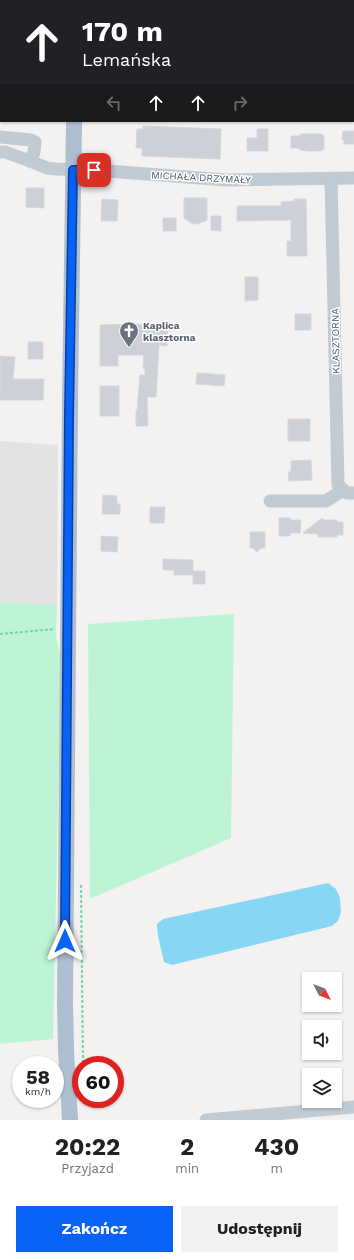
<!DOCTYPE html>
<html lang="pl">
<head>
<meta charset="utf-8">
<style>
	body { margin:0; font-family:"Work Sans",sans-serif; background:#f2f2f2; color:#202124; height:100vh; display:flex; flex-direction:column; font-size:15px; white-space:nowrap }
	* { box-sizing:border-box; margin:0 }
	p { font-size:13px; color:#757577 }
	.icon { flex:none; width:22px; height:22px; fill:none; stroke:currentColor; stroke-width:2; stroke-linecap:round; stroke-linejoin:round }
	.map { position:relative; height:1120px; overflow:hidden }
	.panel { display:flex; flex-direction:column; background:#fff; flex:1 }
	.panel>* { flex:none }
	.guide { position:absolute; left:0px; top:0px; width:354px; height:122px; box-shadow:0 1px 3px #0004; background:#202124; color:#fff; overflow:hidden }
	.needle { width:26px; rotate:132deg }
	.tools { position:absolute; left:302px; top:972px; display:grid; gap:8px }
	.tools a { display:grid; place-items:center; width:40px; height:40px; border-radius:0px; background:#fff; box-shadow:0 1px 3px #0004; font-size:20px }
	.speed { position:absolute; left:12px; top:1056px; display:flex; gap:8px; font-size:20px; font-weight:700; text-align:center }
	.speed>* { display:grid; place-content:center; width:52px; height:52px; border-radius:50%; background:#fff; box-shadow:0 1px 3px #0004; line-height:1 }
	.speed small { font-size:10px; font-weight:400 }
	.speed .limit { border:6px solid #d22; background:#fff; color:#111 }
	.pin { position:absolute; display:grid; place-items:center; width:34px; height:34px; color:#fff; margin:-17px; border-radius:8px; box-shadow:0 2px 6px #0006 }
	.me { position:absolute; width:44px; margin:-22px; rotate:0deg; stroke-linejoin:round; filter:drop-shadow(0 0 3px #0008) }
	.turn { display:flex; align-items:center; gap:14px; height:84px; padding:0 16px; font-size:18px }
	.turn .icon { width:52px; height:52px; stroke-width:2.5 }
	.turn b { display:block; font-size:28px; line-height:34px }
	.lanes { display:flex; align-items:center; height:38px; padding:0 16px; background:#0003; justify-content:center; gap:20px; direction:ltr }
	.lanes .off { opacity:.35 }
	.eta { display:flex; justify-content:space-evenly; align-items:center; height:68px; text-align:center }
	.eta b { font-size:24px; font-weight:700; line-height:28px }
	.cta { display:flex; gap:8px; margin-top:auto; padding:8px 16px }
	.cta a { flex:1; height:46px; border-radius:0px; background:#0962f6; color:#fff; font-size:16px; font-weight:700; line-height:46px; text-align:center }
	.cta a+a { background:#f2f2f2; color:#202124 }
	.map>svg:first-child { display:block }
	.education { fill:#e5e2e3 }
	.green { fill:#bdf4d6 }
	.water { fill:#87d7f4 }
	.building { fill:#cdd0d6; stroke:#d5d7dd }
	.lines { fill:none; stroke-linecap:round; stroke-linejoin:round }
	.path { stroke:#72d5aa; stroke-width:2; stroke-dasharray:3 2; stroke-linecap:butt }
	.minor { stroke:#c1cbd4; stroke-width:13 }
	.major { stroke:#afbfd2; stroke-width:16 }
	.route-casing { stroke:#0640a0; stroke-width:10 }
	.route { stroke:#0962f6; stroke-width:7 }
	.labels { text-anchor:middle; stroke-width:3; stroke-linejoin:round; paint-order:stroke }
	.street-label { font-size:10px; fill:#475361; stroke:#fff }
	.worship-label { font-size:10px; font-weight:bold; fill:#5b616d; stroke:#fff; text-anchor:start }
</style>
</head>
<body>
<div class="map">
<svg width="354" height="1120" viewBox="0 0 354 1120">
	<rect width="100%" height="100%" fill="#f4f1f1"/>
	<path class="education" d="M 0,441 L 58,445 L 57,605 L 0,602 Z"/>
	<g class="green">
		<path d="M 0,602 L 57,605 L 56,637 L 61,658 L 53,1039 L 0,1044 Z"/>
		<path d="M 234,614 L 231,838 L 90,899 L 88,624 Z"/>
	</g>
	<path class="water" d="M 328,883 L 336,889 L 340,898 L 341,912 L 338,921 L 332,926 L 172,965 L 164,962 L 158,936 L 157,924 L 163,919 Z"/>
	<g class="building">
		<path d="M 143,126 L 221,129 L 220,159 L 142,156 L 142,148 L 136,148 L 137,129 L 143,129 Z"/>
		<path d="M 257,129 L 268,129 L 268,151 L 247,151 L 247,138 L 257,138 Z"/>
		<path d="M 343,131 L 354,131 L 354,144 L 344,144 L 344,140 L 342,139 Z"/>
		<path d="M 301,134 L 321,134 L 324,136 L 324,149 L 321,151 L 308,151 L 300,150 L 299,148 L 291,148 L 291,136 L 298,136 Z"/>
		<path d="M 26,188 L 44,188 L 44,208 L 26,207 Z"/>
		<path d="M 184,198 L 207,198 L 207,220 L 197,224 L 193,224 L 184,218 Z"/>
		<path d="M 102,199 L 118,200 L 117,221 L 101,221 Z"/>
		<path d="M 294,199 L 306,199 L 307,256 L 287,256 L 287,241 L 291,241 L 291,220 L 237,221 L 237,206 L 281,206 L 281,202 L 294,201 Z"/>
		<path d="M 211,216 L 221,216 L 221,231 L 211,230 Z"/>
		<rect x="163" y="218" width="13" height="13"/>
		<path d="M 245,277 L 258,277 L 258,300 L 245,301 Z"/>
		<rect x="295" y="314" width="16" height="16"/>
		<path d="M 135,324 L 148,325 L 148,328 L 168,328 L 167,346 L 159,345 L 156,397 L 147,397 L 148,426 L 136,426 L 136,410 L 137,410 L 140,375 L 145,375 L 145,369 L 143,368 L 144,355 L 118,355 L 118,366 L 100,366 L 100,325 Z"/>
		<rect x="28" y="342" width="15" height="17"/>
		<path d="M 0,356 L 15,357 L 13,379 L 44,379 L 43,400 L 0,400 Z"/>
		<path d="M 197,373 L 225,375 L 224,386 L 196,384 Z"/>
		<rect x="100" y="386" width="19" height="30"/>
		<rect x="288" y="419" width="22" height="22"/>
		<path d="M 311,460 L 312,480 L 289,481 L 288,472 L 291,472 L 291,461 Z"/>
		<path d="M 103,495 L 117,496 L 117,504 L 120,504 L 120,514 L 102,514 Z"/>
		<path d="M 150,507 L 165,507 L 164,523 L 150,523 Z"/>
		<path d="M 279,518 L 291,518 L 291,520 L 301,520 L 300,533 L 291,533 L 290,536 L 279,536 Z"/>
		<path d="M 322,518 L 324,520 L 337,520 L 337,522 L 343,522 L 343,535 L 337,535 L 337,537 L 318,537 L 318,534 L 303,533 Z"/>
		<path d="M 250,532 L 265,532 L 265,548 L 261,548 L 257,552 L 253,548 L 250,548 Z"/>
		<path d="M 101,536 L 118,537 L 117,552 L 101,551 Z"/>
		<path d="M 163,559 L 193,560 L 193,571 L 205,571 L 205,584 L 193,584 L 193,575 L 174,575 L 174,570 L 163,570 Z"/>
	</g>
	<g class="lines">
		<g class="path">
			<path d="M 0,109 L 1,109"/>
			<path d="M 0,634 L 55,629"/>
			<path d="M 81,885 L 83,1065"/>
		</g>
		<g class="minor">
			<path d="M 0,44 L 1,44"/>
			<path d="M 0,137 L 31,140 L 35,142 L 34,152 L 30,161"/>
			<path d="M 0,152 L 5,152 L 30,161 L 47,168 L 56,169 L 94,170 L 227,180 L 354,178"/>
			<path d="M 331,179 L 338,485 L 347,493 L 354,493"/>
			<path d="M 270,501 L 326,501 L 343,490"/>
			<path d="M 206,1120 L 354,1107"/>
		</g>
		<g class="major">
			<path d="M 73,0 L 73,1"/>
			<path d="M 70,1120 L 66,1050 L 65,1003 L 70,400 L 74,121"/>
		</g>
	</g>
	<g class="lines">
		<defs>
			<path id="route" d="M 65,941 L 69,416 L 73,170 L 94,170"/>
		</defs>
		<use href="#route" class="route-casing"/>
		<use href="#route" class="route"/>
	</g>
	<defs>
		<symbol id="church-pin" viewBox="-11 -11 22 30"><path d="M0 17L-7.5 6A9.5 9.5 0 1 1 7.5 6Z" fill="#6b7280" stroke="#fff"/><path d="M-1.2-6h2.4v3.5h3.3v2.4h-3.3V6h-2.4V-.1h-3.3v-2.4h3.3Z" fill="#fff"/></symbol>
	</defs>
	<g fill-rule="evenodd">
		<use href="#church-pin" x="118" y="320" width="22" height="30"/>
	</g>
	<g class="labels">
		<g class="street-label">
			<text transform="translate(201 177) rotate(3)" y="4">MICHAŁA DRZYMAŁY</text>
			<text transform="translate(335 341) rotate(-91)" y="4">KLASZTORNA</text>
		</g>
		<g class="worship-label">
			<text x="143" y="329">Kaplica<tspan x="143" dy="12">klasztorna</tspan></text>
		</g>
	</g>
</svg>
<div class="tools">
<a><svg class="needle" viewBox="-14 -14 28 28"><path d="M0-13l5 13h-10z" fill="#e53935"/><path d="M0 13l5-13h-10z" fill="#757577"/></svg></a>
<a><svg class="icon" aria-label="sound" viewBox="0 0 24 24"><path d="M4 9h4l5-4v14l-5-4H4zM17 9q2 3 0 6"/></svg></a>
<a><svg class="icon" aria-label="layers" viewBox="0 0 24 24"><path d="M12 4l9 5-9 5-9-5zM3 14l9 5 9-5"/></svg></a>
</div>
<div class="speed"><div>58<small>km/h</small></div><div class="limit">60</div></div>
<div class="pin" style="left:94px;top:170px;background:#d93025"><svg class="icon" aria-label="arrive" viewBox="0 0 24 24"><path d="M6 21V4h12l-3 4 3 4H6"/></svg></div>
<svg class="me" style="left:65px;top:941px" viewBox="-20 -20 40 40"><path d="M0-17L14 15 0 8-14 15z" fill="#0962f6" stroke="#fff" stroke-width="4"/></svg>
<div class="guide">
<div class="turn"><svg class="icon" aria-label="ahead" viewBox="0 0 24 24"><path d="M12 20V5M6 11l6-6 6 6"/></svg><div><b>170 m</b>Lemańska</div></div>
<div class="lanes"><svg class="icon off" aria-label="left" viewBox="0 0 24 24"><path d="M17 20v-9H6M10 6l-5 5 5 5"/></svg><svg class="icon" aria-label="ahead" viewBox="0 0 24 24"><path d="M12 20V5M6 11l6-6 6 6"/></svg><svg class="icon" aria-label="ahead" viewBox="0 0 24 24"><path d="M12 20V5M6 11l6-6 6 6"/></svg><svg class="icon off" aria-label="right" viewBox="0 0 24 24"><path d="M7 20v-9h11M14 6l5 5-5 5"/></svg></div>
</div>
</div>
<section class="panel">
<div class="eta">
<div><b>20:22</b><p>Przyjazd</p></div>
<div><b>2</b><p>min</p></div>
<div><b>430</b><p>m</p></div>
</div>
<div class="cta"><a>Zakończ</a><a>Udostępnij</a></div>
</section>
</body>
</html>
